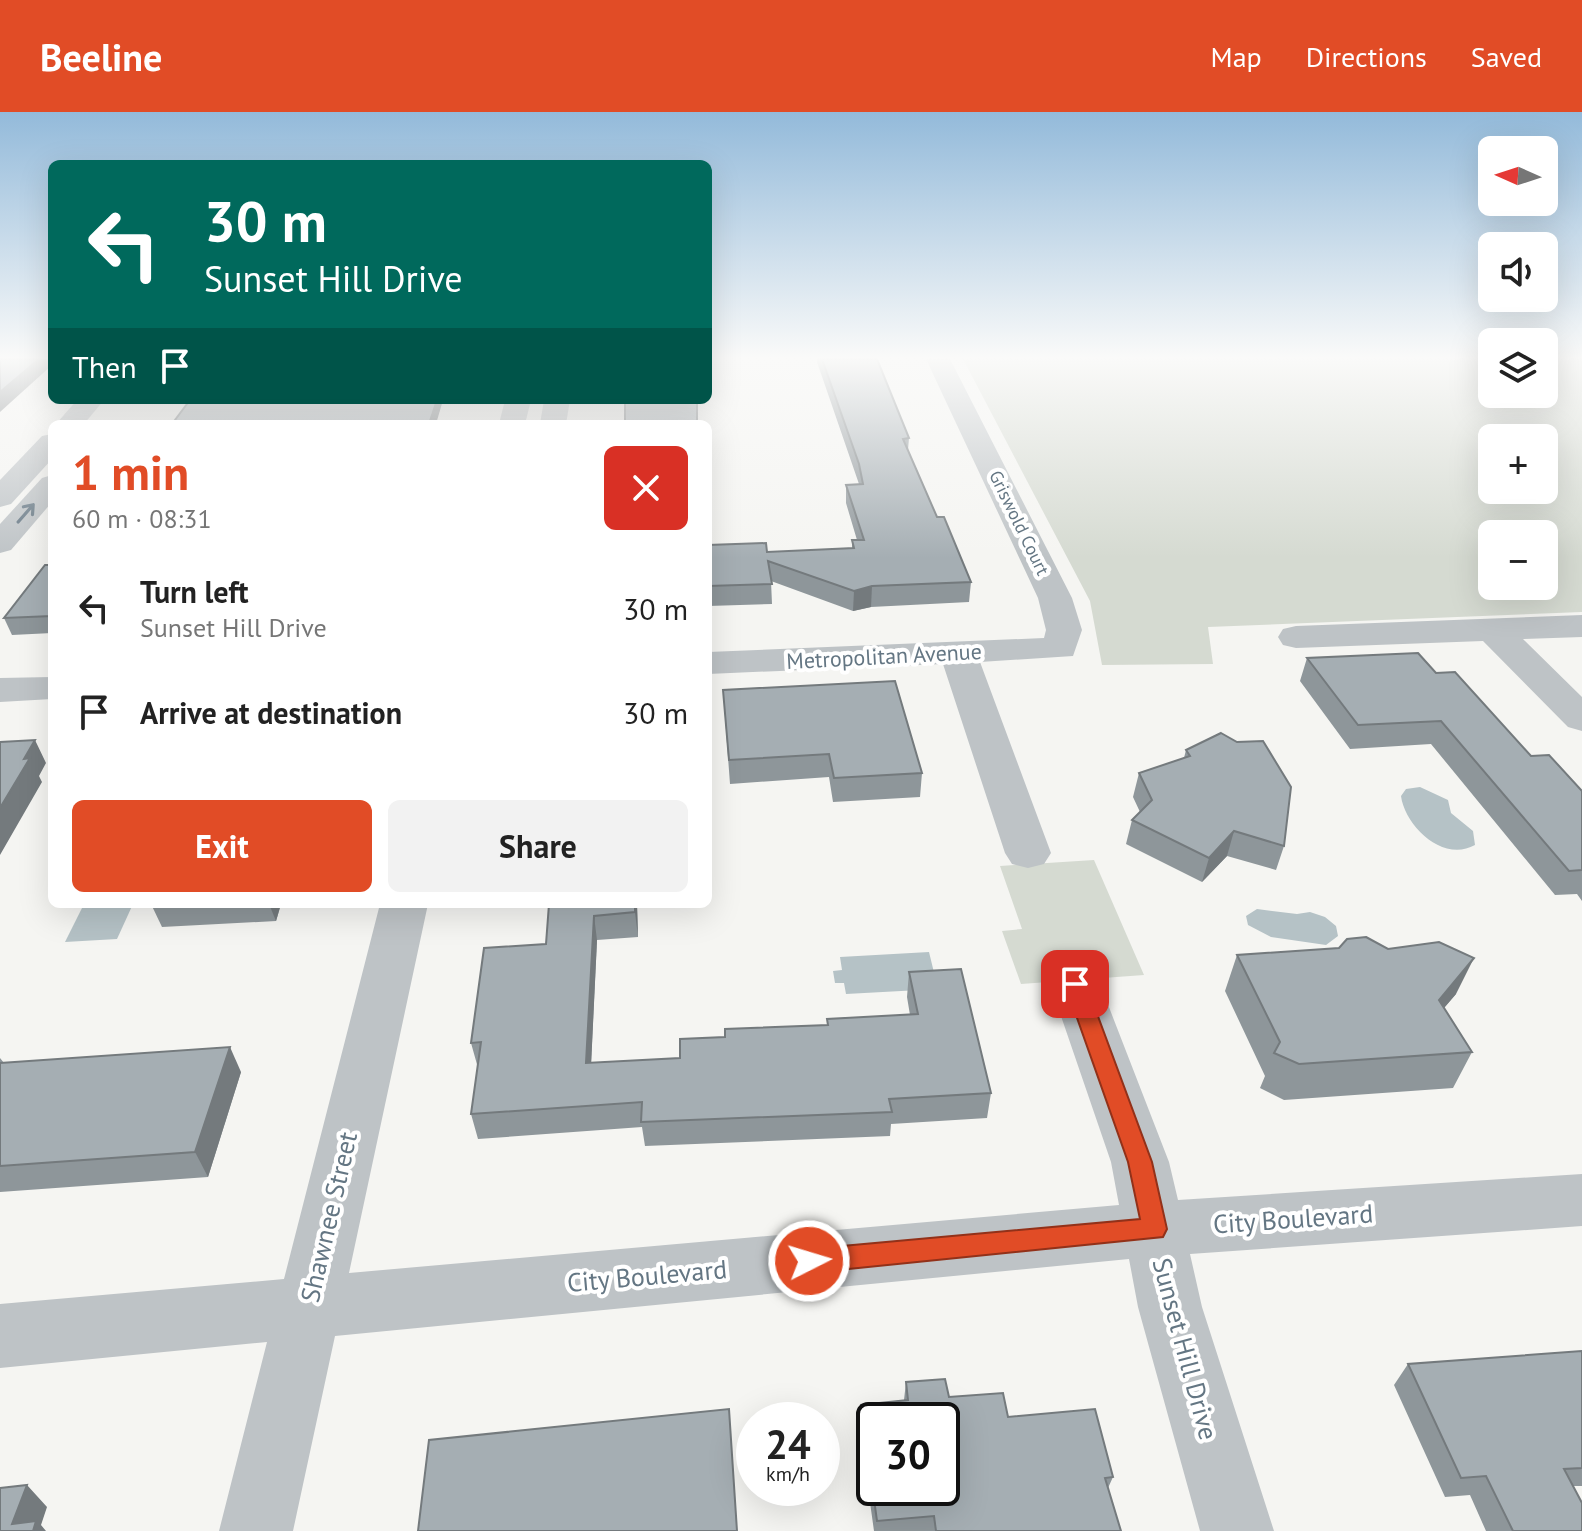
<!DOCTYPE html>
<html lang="en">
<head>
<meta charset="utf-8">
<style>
	body { margin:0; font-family:"PT Sans",sans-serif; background:#f2f2f2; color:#222; height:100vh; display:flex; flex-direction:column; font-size:30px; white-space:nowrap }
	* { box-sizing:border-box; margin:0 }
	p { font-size:26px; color:#767676 }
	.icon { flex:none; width:44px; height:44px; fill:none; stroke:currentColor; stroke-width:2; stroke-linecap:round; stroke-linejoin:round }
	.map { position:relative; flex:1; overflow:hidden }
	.sheet { position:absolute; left:48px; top:308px; width:664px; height:488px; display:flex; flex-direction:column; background:#fff; border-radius:12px; box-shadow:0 8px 32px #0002 }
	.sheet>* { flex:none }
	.hud { position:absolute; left:48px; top:48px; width:664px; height:244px; border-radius:12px; box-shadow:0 8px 32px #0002; background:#00695c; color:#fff; overflow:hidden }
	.needle { width:52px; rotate:273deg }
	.buttons { position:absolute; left:1478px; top:24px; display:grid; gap:16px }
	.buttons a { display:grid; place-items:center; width:80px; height:80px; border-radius:12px; background:#fff; box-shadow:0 8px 32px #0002; font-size:40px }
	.speed { position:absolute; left:736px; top:1290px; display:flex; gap:16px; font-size:40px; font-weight:700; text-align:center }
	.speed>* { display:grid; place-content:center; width:104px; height:104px; border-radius:50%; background:#fff; box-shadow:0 8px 32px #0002; line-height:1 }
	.speed small { font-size:20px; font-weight:400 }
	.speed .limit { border:4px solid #111; border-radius:12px; background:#fff; color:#111 }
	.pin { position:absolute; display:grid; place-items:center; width:68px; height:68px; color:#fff; margin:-34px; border-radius:16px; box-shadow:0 4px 12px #0006 }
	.me { position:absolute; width:88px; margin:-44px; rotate:85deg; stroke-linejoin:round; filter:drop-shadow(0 0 6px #0008) }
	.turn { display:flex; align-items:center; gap:28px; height:168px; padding:0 24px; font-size:36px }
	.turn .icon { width:104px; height:104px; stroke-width:2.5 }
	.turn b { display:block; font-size:56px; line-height:68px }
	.then { display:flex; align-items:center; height:76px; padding:0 24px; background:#0003; gap:16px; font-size:30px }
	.round { display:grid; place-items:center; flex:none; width:84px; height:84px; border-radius:12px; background:#f2f2f2 }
	.overview { display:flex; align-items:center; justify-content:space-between; height:136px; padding:0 24px }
	h1 { font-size:48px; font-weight:800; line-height:60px; color:#e14c26 }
	.primary-button { display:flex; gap:16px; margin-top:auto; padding:16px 24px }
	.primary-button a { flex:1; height:92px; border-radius:12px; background:#e14c26; color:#fff; font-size:32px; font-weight:800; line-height:92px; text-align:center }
	.primary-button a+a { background:#f2f2f2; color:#222 }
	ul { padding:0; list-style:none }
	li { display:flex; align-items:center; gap:24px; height:104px; padding:0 24px }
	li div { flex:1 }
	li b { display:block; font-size:30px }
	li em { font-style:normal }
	header { display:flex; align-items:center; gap:48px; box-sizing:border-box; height:112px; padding:0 40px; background:#e14c26; color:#fff }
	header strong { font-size:38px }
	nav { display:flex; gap:44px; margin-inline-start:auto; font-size:28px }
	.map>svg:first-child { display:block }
	.green { fill:#d5dad1; fill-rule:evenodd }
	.water { fill:#b5c2c6 }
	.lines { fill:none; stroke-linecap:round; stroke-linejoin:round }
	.street { fill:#bec3c6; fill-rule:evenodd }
	.wall { fill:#8e969a }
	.shaded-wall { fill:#747a7d }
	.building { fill:#a5aeb3; stroke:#747a7d; stroke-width:2; fill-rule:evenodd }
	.oneway { stroke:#647683 }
	.route { fill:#e14c26; stroke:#923119; stroke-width:2 }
	.labels { text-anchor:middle; stroke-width:8; stroke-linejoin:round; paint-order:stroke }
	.far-street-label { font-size:18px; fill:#647683; stroke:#fff }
	.street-label { font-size:22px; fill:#647683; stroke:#fff }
	.near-street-label { font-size:26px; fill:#647683; stroke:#fff }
</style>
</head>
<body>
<header>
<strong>Beeline</strong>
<nav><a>Map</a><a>Directions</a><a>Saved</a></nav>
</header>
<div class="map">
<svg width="1582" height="1419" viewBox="0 0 1582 1419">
	<rect width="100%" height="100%" fill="#f5f5f2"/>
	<g class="green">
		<path d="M 963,247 L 1492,247 L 1492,282 L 1544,282 L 1544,247 L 1582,247 L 1582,500 L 1208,515 L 1213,552 L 1102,553 L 1090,489 ZM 1492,326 L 1544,326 L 1544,378 L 1492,378 ZM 1544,422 L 1544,474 L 1492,474 L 1492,422 Z"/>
		<path d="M 1094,748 L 1144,863 L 1021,872 L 1002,819 L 1022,817 L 1000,754 Z"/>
	</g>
	<g class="water">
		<path d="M 1420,675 L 1448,688 L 1451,701 L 1473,719 L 1475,733 C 1443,751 1405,714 1401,684 L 1406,677 Z"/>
		<path d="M 84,792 L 133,792 L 117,827 L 65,830 Z"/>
		<path d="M 1257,797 L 1297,802 L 1310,800 L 1325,805 L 1336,814 L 1338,824 L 1326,833 L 1271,825 L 1248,813 L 1246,804 Z"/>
		<path d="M 929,840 L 938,877 L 846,882 L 844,871 L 835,871 L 833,859 L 842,858 L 840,845 Z"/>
	</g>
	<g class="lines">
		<g class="street">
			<path d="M 926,247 L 950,247 L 1072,486 L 1082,518 L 1073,544 L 980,550 L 1051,741 L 1044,752 L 1028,756 L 1012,752 L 1005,741 L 943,552 L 708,562 L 708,540 L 1044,526 L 1046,518 L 1038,486 Z"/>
			<path d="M 77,288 L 104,288 L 84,312 L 56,312 Z"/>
			<path d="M 505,288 L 531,288 L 525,312 L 499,312 Z"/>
			<path d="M 544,288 L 570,288 L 566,312 L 540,312 Z"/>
			<path d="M 52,322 L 52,347 L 11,392 L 0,395 L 0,368 L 42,324 Z"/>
			<path d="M 52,363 L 52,390 L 11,438 L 0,441 L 0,412 L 42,366 Z"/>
			<path d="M 1582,503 L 1582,525 L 1523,527 L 1582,585 L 1582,619 L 1568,615 L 1483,529 L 1296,536 L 1283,533 L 1278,525 L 1283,517 L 1296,514 Z"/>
			<path d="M 52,565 L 52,587 L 0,590 L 0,566 Z"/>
			<path d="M 380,792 L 428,792 L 349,1161 L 1119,1093 L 1111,1050 L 1050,872 L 1057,859 L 1075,853 L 1093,859 L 1100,872 L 1169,1050 L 1178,1088 L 1582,1062 L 1582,1114 L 1190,1142 L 1202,1195 L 1274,1419 L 1200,1419 L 1138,1195 L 1129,1147 L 335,1224 L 293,1419 L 219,1419 L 267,1230 L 0,1256 L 0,1192 L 284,1167 Z"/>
		</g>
	</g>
	<g class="wall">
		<path d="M 817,247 L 877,247 L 909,326 L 908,338 L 937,405 L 971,470 L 969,490 L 871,495 L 853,499 L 771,469 L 772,492 L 708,494 L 708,433 L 767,440 L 852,437 L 852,428 L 857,428 L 846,391 L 846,373 L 859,372 L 817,250 Z"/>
		<path d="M 52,453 L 52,521 L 12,523 L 4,506 Z"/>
		<path d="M 1307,546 L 1436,561 L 1531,644 L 1582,679 L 1582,789 L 1577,782 L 1555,783 L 1431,632 L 1350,637 L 1300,569 Z"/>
		<path d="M 723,578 L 922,661 L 920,685 L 833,690 L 829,665 L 730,672 Z"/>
		<path d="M 1186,638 L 1284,734 L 1276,758 L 1227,744 L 1202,770 L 1126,732 L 1132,708 L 1140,700 L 1133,685 L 1139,661 L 1184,646 Z"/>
		<path d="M 151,792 L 281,792 L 276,809 L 162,815 Z"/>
		<path d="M 549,792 L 637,792 L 638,825 L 597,828 L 591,951 L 680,946 L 725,925 L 827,913 L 827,907 L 910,903 L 907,885 L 909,860 L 991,981 L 987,1006 L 891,1012 L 890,1024 L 645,1034 L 642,1015 L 478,1027 L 471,1002 L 478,956 L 471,931 L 546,832 Z"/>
		<path d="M 1237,843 L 1456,882 L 1444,896 L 1472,940 L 1453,976 L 1284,988 L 1260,976 L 1265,964 L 1225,879 Z"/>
		<path d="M 0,946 L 4,951 L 241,960 L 208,1065 L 0,1080 Z"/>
		<path d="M 1582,1239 L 1582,1374 L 1573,1374 L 1582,1419 L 1486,1419 L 1470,1383 L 1445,1385 L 1394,1273 L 1408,1252 Z"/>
		<path d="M 906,1270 L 1008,1305 L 1113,1365 L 1108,1376 L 1121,1419 L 874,1419 L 859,1311 L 861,1293 L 904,1288 Z"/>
	</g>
	<g class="shaded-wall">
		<path d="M 39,247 L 52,247 L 52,253 L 0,300 L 0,280 Z"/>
		<path d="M 437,288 L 443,288 L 436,312 L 429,312 Z"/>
		<path d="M 872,474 L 871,495 L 853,499 L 854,479 Z"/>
		<path d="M 35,628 L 46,651 L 39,664 L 42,670 L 0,743 L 0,696 L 24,647 Z"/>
		<path d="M 1234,719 L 1227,744 L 1202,770 L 1209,746 Z"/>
		<path d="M 269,792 L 281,792 L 276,809 Z"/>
		<path d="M 635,792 L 637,792 L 638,825 L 635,800 Z"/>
		<path d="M 594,804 L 597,828 L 590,976 L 586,951 Z"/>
		<path d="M 1474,846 L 1456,882 L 1420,924 L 1439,888 Z"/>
		<path d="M 230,935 L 241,960 L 208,1065 L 195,1040 Z"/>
		<path d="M 27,1373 L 47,1395 L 41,1413 L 46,1419 L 20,1419 L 12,1412 Z"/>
	</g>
	<g class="building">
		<path d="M 0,247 L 39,247 L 0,280 Z"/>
		<path d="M 822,247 L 877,247 L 909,326 L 903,327 L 937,405 L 944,405 L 971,470 L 872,474 L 854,479 L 768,449 L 772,472 L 708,474 L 708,433 L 766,431 L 767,440 L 854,436 L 852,428 L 864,428 L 846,373 L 863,372 L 859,352 Z"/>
		<path d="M 190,288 L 437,288 L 429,312 L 172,312 Z"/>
		<rect x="625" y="288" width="72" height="24"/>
		<path d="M 45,453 L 52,453 L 52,504 L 4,506 Z"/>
		<path d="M 1418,541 L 1436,561 L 1455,560 L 1531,644 L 1549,643 L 1582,679 L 1582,758 L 1569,759 L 1441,609 L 1358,613 L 1307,546 Z"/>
		<path d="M 895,569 L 922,661 L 834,666 L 829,642 L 729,648 L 723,578 Z"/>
		<path d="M 1221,621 L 1237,630 L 1263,629 L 1291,675 L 1284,734 L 1234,719 L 1209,746 L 1132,708 L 1152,688 L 1139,661 L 1190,644 L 1186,638 Z"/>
		<path d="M 35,628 L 24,647 L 30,646 L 0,696 L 0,630 Z"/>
		<path d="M 549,792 L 635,792 L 635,800 L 594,804 L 586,951 L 680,946 L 680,927 L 725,925 L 725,917 L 828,913 L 827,907 L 918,902 L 909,860 L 961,857 L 991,981 L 889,987 L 892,1000 L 641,1010 L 642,990 L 471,1002 L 481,930 L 471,931 L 484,836 L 546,832 Z"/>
		<path d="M 1366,825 L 1388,837 L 1439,830 L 1474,846 L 1439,888 L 1472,940 L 1299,952 L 1274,941 L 1280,930 L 1237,843 L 1339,836 L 1347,827 Z"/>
		<path d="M 230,935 L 195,1040 L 0,1054 L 0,951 Z"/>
		<path d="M 1582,1239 L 1582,1356 L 1564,1357 L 1582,1391 L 1582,1419 L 1513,1419 L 1486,1364 L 1461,1366 L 1408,1252 Z"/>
		<path d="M 945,1267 L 949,1285 L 1003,1281 L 1008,1305 L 1095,1297 L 1113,1365 L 1105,1366 L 1121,1419 L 936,1419 L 934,1404 L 877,1409 L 861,1293 L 908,1288 L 906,1270 ZM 874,1308 L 942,1308 L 942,1376 L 874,1376 Z"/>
		<path d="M 729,1297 L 737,1419 L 418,1419 L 429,1328 Z"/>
		<path d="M 27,1373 L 12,1412 L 36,1409 L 33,1419 L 0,1419 L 0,1376 Z"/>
	</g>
	<defs><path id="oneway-shaft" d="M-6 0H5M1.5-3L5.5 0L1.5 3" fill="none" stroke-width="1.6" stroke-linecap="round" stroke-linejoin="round" transform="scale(2)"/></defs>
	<use class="oneway" href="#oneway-shaft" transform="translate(26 401) rotate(-49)"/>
	<linearGradient id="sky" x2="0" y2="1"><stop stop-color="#93bada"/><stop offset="0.55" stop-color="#fafaf9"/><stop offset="1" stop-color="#fafaf9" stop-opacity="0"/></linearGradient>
	<rect width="1582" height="446" fill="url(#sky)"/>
	<path class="route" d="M 1075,864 L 1086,872 L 1152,1050 L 1167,1117 L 1163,1125 L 809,1161 L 800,1157 L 796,1149 L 800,1141 L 809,1137 L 1140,1107 L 1128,1050 L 1065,872 Z"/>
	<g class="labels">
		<g class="far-street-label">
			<text transform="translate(1019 411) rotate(64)" y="6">Griswold Court</text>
		</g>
		<g class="street-label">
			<text transform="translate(884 544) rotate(-3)" y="8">Metropolitan Avenue</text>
		</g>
		<g class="near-street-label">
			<text transform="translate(329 1105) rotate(-77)" y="9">Shawnee Street</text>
			<text transform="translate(1293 1107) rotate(-4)" y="9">City Boulevard</text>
			<text transform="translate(647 1164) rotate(-5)" y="9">City Boulevard</text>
			<text transform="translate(1185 1237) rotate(75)" y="9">Sunset Hill Drive</text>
		</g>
	</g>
</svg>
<div class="buttons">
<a><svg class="needle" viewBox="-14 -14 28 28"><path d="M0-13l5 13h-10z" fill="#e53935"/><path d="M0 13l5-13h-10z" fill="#767676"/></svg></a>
<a><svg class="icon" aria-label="sound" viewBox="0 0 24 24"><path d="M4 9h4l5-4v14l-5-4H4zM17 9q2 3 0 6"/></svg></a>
<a><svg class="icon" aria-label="layers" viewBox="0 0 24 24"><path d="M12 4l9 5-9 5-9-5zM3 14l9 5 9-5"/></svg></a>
<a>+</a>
<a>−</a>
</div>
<div class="speed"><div>24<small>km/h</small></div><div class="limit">30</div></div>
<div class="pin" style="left:1075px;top:872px;background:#d93025"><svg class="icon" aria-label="arrive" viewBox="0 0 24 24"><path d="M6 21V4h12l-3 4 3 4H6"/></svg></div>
<svg class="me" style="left:809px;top:1149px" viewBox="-20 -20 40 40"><circle r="17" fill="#e14c26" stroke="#fff" stroke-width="3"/><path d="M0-11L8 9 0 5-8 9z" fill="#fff"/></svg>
<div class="hud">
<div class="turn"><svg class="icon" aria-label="left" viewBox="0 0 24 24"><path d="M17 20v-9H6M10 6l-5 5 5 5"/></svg><div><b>30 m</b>Sunset Hill Drive</div></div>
<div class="then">Then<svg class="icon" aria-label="arrive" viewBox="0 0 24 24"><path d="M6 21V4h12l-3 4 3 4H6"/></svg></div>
</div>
<section class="sheet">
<div class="overview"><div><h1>1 min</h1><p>60 m · 08:31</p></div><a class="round" style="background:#d93025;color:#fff"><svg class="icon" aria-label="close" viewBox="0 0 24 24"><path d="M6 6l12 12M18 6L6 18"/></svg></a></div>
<ul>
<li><svg class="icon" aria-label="left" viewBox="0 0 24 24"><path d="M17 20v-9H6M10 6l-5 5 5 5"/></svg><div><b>Turn left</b><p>Sunset Hill Drive</p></div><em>30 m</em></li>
<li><svg class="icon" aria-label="arrive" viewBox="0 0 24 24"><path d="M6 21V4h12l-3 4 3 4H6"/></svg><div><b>Arrive at destination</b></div><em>30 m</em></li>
</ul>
<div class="primary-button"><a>Exit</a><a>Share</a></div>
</section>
</div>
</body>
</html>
